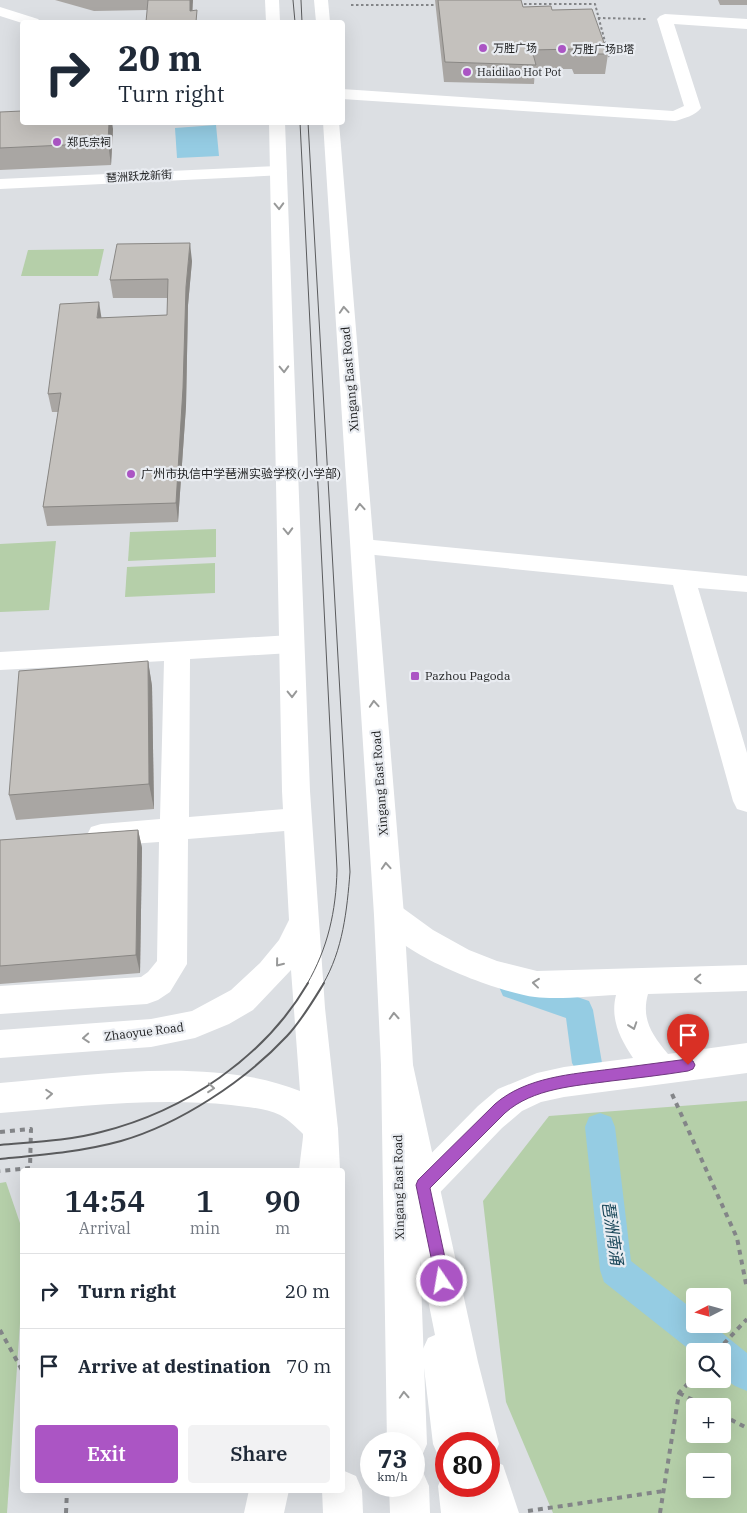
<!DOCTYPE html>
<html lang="en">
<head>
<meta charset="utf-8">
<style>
	body { margin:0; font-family:"IBM Plex Serif","Noto Sans SC",serif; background:#f2f2f3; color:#1f2937; height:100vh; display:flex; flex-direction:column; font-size:19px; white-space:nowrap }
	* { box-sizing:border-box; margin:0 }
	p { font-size:16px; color:#747a83 }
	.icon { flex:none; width:28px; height:28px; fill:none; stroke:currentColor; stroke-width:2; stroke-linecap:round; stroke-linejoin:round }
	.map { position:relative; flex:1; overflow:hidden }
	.side { position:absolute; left:20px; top:1168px; width:325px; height:325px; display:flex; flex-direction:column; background:#fff; border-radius:5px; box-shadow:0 5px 20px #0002 }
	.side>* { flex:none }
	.guide { position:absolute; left:20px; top:20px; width:325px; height:105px; border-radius:5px; box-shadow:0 5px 20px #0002; background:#fff; color:#1f2937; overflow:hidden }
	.needle { width:32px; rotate:264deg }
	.buttons { position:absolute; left:686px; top:1288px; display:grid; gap:10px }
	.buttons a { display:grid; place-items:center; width:45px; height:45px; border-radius:5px; background:#fff; box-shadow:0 5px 20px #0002; font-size:25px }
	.speed { position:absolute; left:360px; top:1432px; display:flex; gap:10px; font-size:25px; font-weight:700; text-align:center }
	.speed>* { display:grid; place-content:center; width:65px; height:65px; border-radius:50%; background:#fff; box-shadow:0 5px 20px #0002; line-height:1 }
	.speed small { font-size:12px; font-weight:400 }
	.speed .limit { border:8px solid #d22; background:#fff; color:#111 }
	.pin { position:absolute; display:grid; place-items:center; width:42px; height:42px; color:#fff; margin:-51px -21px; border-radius:50% 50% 50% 0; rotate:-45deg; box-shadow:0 0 5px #0007 }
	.pin .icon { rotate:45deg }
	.me { position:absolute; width:55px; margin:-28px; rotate:348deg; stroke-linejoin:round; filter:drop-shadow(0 0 4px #0008) }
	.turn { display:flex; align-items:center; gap:18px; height:105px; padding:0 15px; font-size:22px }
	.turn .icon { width:65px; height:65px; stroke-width:2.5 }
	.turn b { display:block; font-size:35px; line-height:42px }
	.eta { display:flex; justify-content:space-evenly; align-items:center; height:85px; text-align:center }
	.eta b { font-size:30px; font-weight:600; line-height:35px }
	.primary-button { display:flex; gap:10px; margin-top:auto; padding:10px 15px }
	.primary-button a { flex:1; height:58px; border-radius:5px; background:#ab55c4; color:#fff; font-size:20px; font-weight:600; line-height:58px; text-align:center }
	.primary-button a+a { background:#f2f2f3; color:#1f2937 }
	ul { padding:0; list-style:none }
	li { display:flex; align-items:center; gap:15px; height:75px; padding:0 15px; border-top:1px solid #e0e1e3 }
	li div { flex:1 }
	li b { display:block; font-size:19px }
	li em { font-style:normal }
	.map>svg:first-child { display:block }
	.green { fill:#b5cfa9; fill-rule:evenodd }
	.water { fill:#95cce3 }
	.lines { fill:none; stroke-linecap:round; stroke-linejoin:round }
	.canal { fill:#95cce3; fill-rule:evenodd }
	.path-far1 { stroke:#838588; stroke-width:2; stroke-dasharray:2.5 2.5; stroke-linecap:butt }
	.path { stroke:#838588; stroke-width:4; stroke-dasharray:5 5; stroke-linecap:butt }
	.minor { fill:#fff; fill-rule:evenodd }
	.major { fill:#fff; fill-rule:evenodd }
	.highway { fill:#fff; fill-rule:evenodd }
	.tram-far1 { stroke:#5a5b5d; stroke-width:1 }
	.tram { stroke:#5a5b5d; stroke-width:2 }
	.wall { fill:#a9a6a3 }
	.shaded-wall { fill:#898784 }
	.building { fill:#c4c1bd; stroke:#898784 }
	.oneway { stroke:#989999 }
	.route { fill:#ab55c4; stroke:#6f377f }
	.poi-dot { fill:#ab55c4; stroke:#e9ecf1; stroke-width:2 }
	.labels { text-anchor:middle; stroke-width:4.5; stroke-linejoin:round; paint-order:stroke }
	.far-poi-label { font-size:11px; fill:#1b1c1d; stroke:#e9ecf1; text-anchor:start }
	.far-street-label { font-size:11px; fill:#1b1c1d; stroke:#e9ecf1 }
	.street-label { font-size:12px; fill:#1b1c1d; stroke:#e9ecf1 }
	.poi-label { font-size:12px; fill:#1b1c1d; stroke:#e9ecf1; text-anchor:start }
	.near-water-label { font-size:16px; font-style:italic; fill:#1a4759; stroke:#e9ecf1 }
</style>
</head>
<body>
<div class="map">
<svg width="747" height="1513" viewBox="0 0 747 1513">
	<rect width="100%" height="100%" fill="#dcdfe3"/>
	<g class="green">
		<path d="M 104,249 L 98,276 L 21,276 L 28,250 Z"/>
		<path d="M 216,529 L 216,557 L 128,561 L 130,532 Z"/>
		<path d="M 56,541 L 49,610 L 0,612 L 0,544 Z"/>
		<path d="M 215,563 L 215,593 L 125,597 L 127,567 Z"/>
		<path d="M 747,1101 L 747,1513 L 553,1513 L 506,1402 L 483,1201 L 549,1116 ZM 722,1296 L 722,1324 L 695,1324 L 695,1296 ZM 722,1351 L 722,1379 L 695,1379 L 695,1351 ZM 722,1406 L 722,1434 L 695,1434 L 695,1406 ZM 695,1461 L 722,1461 L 722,1489 L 695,1489 Z"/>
		<path d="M 6,1182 L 22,1229 L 22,1294 L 7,1513 L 0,1513 L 0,1183 Z"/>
	</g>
	<path class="water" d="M 216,125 L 219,156 L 177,158 L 175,128 Z"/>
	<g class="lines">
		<g class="canal">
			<path d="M 513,975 L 589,1001 L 593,1010 L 602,1063 L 597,1072 L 587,1076 L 577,1072 L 572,1063 L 566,1018 L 503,996 L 499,987 L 503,978 Z"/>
			<path d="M 600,1113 L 611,1117 L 615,1127 L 631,1261 L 695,1311 L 695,1324 L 711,1324 L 747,1353 L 747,1391 L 735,1386 L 722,1377 L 722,1351 L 695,1351 L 695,1354 L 604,1282 L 600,1270 L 585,1127 L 589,1117 Z"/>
		</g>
		<g class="path-far1">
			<path d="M 519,4 L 595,4 L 609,57"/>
			<path d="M 351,5 L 438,5"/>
			<path d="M 598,18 L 647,19"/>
		</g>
		<g class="path">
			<path d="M 672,1094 L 737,1238 L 747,1289"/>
			<path d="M 0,1132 L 31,1129 L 30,1168 L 0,1171"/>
			<path d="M 0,1330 L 22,1370"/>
			<path d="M 717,1351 L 747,1319"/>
			<path d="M 679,1393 L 705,1406"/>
			<path d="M 722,1415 L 747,1428"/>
			<path d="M 528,1511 L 664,1491"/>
			<path d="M 66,1513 L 67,1490"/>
			<path d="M 660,1513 L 679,1393 L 695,1376"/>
		</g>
		<g class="minor">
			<path d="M 0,7 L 38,19 L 41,22 L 22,23 L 0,16 Z"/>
			<path d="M 665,14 L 747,19 L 747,29 L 674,24 L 701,108 C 696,115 683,119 675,121 L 342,99 L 342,89 L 673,111 L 684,106 L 657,19 L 660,16 Z"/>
			<path d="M 278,166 L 284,167 L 287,171 L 284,175 L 0,189 L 0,179 Z"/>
			<path d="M 363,539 L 747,576 L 747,592 L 698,588 L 747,753 L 747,812 L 737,809 L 733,801 L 673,585 L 355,553 L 351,547 L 355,541 Z"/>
			<path d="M 291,635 L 300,638 L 304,644 L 300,650 L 291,653 L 190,659 L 189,817 L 297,808 L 307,811 L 311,819 L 307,827 L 297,830 L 188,839 L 187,964 L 170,992 L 158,1000 L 147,1004 L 0,1014 L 0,986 L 141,977 L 148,972 L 157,961 L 159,842 L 101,846 L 91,843 L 87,835 L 91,827 L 101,824 L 160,819 L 164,661 L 0,670 L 0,652 Z"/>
			<path d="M 389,903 L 400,906 L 433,930 L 469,950 L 497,961 L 537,971 L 747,965 L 747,991 L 648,994 C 641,1019 652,1035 668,1054 L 747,1043 L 747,1073 L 564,1097 L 541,1102 L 522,1111 L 502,1128 L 423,1210 L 411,1215 L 399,1210 L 394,1198 L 399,1186 L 478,1106 L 498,1089 L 537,1073 L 564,1067 L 633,1058 C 620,1038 610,1019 616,995 C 593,996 557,1000 535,997 C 494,991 393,953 374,915 L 378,906 Z"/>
		</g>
		<g class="major">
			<path d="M 265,0 L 279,0 L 280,22 L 266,22 Z"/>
			<path d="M 314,0 L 328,0 L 330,22 L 316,22 Z"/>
			<path d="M 269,122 L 285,122 L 310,791 L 325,1008 L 338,1129 L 340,1170 L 306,1170 L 303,1134 C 296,1127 288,1119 280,1115 C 266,1108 246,1107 231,1105 C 154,1097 77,1107 0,1113 L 0,1083 C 92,1075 213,1056 300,1091 L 291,970 L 253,1010 L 229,1024 L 195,1038 L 151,1047 L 0,1058 L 0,1030 L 151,1019 L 192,1011 L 231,990 L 260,963 L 279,940 L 289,920 L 282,791 Z"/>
			<path d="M 323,122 L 339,122 L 404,915 L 413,1065 L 427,1444 L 421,1458 L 414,1461 L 414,1444 L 387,1444 L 381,1065 L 374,915 Z"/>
			<path d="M 414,1468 L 423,1472 L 429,1486 L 430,1513 L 390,1513 L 389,1486 L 414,1486 Z"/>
			<path d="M 342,1470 L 356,1476 L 362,1490 L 363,1513 L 323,1513 L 322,1490 L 342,1490 Z"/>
		</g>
		<g class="highway">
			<path d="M 397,1050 L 409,1055 L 413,1065 L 478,1362 L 499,1444 L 493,1458 L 489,1459 L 503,1465 L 519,1513 L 441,1513 L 438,1486 L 444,1472 L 446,1471 L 446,1486 L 489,1486 L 489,1444 L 446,1444 L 446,1461 L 439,1458 L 433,1444 L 422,1351 L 428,1338 L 435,1335 L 381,1065 L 385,1055 Z"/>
			<path d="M 321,1113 L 333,1118 L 338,1129 L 333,1170 L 299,1170 L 304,1129 L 309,1118 Z"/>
			<path d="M 249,1490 L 289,1490 L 284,1513 L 244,1513 Z"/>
		</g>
		<g class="tram-far1">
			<path d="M 293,0 L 295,22"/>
			<path d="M 301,0 L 302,22"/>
			<path d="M 300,122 L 337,870 C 336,911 328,948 307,984"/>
			<path d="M 308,122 L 350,872 C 347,910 343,950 323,984"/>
		</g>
		<g class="tram">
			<path d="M 0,1145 C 34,1142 68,1141 101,1132 C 185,1111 264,1058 308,983"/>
			<path d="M 0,1159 C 41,1155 81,1152 121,1141 C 180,1124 245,1081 287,1036 C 302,1020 313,1001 324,983"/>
		</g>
	</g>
	<g class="wall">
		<path d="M 55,0 L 193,0 L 147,10 L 94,11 Z"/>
		<path d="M 435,0 L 521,0 L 523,7 L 552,10 L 608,54 L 605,74 L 574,74 L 572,69 L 535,69 L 534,84 L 444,82 Z"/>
		<path d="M 718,0 L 747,0 L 747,5 L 720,5 Z"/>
		<path d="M 0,112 L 113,129 L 111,165 L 0,170 Z"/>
		<path d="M 192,261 L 188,305 L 186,406 L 178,522 L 47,526 L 43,507 L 58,412 L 52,412 L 48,394 L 101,318 L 167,315 L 168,298 L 113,298 L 110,280 Z"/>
		<path d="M 148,661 L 152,686 L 154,809 L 16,820 L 9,795 Z"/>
		<path d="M 138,830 L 142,848 L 140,973 L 0,984 L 0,840 Z"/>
	</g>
	<g class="shaded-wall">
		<path d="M 190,0 L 193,0 L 192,22 L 190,11 Z"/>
		<path d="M 109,122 L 112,122 L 113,129 L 111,165 L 108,143 Z"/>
		<path d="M 190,243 L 192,261 L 188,305 L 186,406 L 178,522 L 176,503 L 186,287 Z"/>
		<path d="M 99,302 L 102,321 L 97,318 Z"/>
		<path d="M 148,661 L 152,686 L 154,809 L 149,784 Z"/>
		<path d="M 138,830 L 142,848 L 140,973 L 136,955 Z"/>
	</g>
	<g class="building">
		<path d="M 148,0 L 190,0 L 190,11 L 197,10 L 196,22 L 146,22 Z"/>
		<path d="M 438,0 L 521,0 L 523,7 L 551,6 L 552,10 L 592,9 L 608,54 L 576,54 L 574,49 L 532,50 L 536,65 L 445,62 Z"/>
		<path d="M 22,111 L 22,122 L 109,122 L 108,143 L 0,148 L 0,112 Z"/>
		<path d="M 190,243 L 186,287 L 183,388 L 176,503 L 43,507 L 61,393 L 48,394 L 60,304 L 99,302 L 97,318 L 167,315 L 168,279 L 110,280 L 117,244 Z"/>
		<path d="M 148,661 L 149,784 L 9,795 L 19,671 Z"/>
		<path d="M 138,830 L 136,955 L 0,966 L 0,840 Z"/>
	</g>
	<defs><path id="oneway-chevron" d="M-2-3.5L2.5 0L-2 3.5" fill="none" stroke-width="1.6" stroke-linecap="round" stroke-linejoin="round" transform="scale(1.25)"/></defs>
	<g class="oneway">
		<use href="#oneway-chevron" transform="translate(279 206) rotate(88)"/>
		<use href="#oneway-chevron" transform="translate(344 310) rotate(-94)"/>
		<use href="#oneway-chevron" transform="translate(284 369) rotate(88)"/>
		<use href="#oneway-chevron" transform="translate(360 507) rotate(-94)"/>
		<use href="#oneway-chevron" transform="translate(288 531) rotate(88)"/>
		<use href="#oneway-chevron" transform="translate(292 694) rotate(89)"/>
		<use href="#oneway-chevron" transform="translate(374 704) rotate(-94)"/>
		<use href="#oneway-chevron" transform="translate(386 866) rotate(-94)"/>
		<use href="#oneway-chevron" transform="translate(279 963) rotate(129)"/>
		<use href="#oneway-chevron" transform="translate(698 979) rotate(178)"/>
		<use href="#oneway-chevron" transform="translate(536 983) rotate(-174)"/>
		<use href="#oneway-chevron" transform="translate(394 1016) rotate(-93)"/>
		<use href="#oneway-chevron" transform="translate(633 1026) rotate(71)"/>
		<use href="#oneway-chevron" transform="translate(86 1038) rotate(176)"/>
		<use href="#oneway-chevron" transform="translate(211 1088) rotate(5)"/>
		<use href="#oneway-chevron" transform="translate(49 1094) rotate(-4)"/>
		<use href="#oneway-chevron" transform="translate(404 1395) rotate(-93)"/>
	</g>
	<path class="route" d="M 688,1059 L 693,1061 L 695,1065 L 693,1069 L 688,1071 C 663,1075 637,1078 611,1081 C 575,1086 533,1088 505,1113 L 430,1188 L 450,1281 L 448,1286 L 442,1289 L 437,1286 L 416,1185 L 418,1180 L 495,1104 C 526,1077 572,1074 612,1069 C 637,1066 663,1062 688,1059 Z"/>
	<g class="poi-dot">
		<circle cx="483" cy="48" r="5"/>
		<circle cx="562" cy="49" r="5"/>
		<circle cx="467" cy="72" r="5"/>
		<circle cx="57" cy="142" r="5"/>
		<circle cx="131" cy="474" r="5"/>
		<rect x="410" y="671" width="10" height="10" rx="2.5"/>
	</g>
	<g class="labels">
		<g class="far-poi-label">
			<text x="493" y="52">万胜广场</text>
			<text x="572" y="53">万胜广场B塔</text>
			<text x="477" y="76">Haidilao Hot Pot</text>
			<text x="67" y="146">郑氏宗祠</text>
		</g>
		<g class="far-street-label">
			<text transform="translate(139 176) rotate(-3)" y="4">琶洲跃龙新街</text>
		</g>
		<g class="street-label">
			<text transform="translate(350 379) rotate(-95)" y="4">Xingang East Road</text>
			<text transform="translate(380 783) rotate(-94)" y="4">Xingang East Road</text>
			<text transform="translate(144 1032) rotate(-7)" y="4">Zhaoyue Road</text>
			<text transform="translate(399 1187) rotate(-91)" y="4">Xingang East Road</text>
		</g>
		<g class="poi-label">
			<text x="141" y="478">广州市执信中学琶洲实验学校(小学部)</text>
			<text x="425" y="680">Pazhou Pagoda</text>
		</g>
		<g class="near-water-label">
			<text transform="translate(613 1233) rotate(82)" y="6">琶洲南涌</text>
		</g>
	</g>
</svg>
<div class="buttons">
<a><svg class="needle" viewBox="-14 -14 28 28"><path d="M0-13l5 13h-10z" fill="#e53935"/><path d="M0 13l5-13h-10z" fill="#747a83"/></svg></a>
<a><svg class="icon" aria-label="search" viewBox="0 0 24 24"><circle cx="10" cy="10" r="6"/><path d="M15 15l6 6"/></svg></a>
<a>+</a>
<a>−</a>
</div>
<div class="speed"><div>73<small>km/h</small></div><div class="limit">80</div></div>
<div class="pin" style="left:688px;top:1065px;background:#d93025"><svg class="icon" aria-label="arrive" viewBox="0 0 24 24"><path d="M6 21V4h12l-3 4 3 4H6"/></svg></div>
<svg class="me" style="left:442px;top:1281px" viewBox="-20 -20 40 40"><circle r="17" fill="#ab55c4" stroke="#fff" stroke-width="3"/><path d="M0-11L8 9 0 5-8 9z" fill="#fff"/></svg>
<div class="guide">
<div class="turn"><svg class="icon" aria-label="right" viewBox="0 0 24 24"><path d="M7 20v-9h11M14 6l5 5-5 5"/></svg><div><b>20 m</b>Turn right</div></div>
</div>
<section class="side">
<div class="eta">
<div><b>14:54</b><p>Arrival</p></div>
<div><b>1</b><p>min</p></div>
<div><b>90</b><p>m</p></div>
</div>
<ul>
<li><svg class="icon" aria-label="right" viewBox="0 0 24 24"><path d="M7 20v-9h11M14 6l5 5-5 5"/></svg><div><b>Turn right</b></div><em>20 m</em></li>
<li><svg class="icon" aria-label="arrive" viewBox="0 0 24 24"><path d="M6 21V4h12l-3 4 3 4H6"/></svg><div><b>Arrive at destination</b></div><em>70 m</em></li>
</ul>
<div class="primary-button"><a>Exit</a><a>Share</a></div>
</section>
</div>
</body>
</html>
